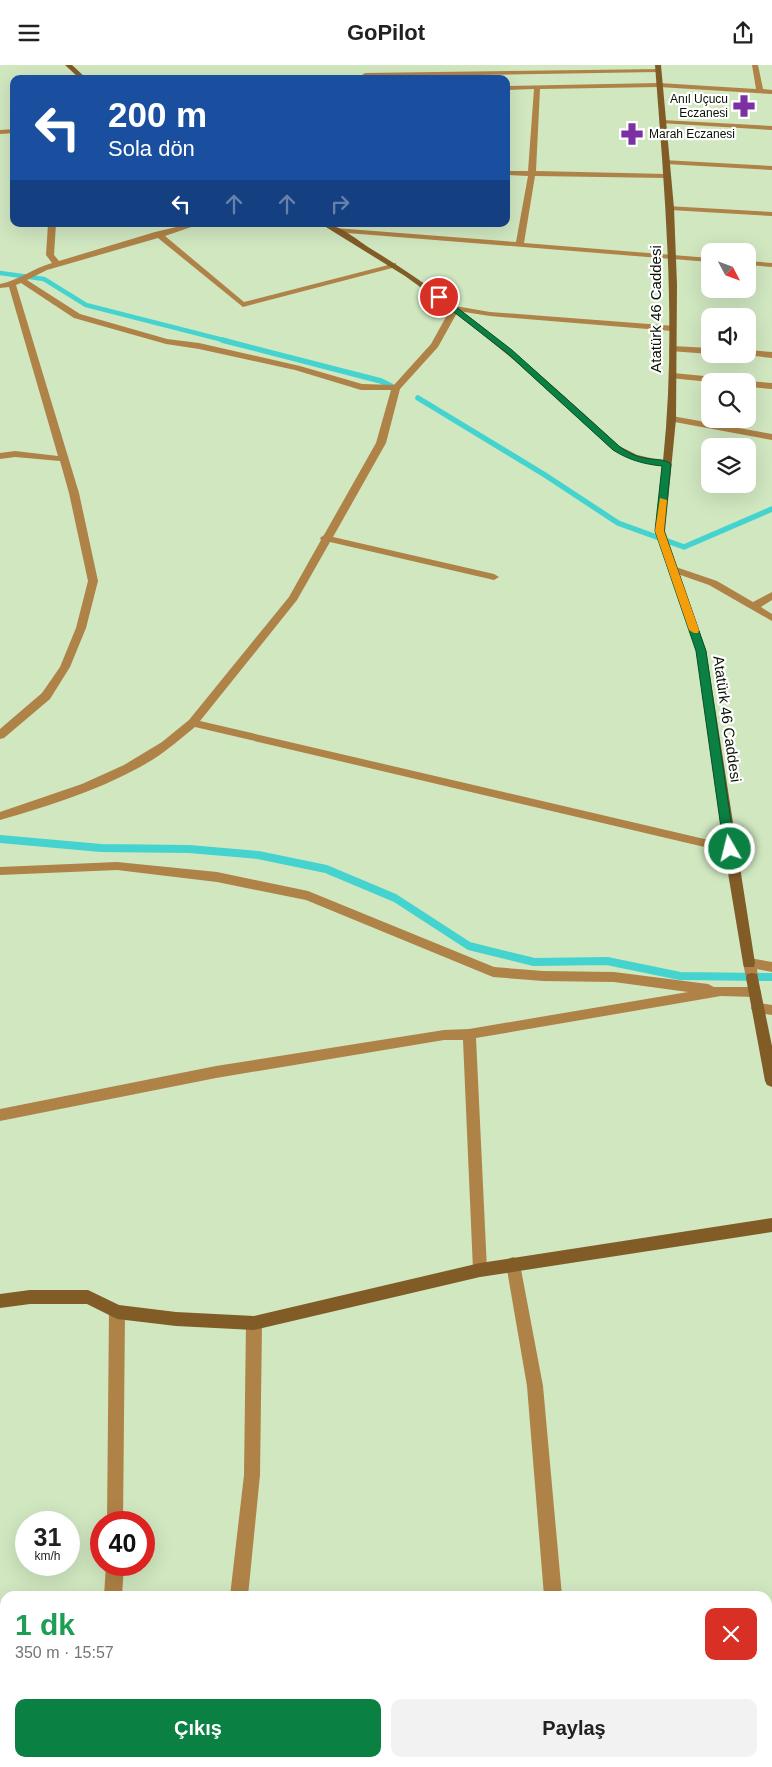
<!DOCTYPE html>
<html lang="tr">
<head>
<meta charset="utf-8">
<style>
	body { margin:0; font-family:Helvetica,sans-serif; background:#f2f2f2; color:#202124; height:100vh; display:flex; flex-direction:column; font-size:19px; white-space:nowrap }
	* { box-sizing:border-box; margin:0 }
	p { font-size:16px; color:#757577 }
	.icon { flex:none; width:28px; height:28px; fill:none; stroke:currentColor; stroke-width:2; stroke-linecap:round; stroke-linejoin:round }
	.map { position:relative; flex:1; overflow:hidden }
	.details { position:absolute; left:0px; top:1526px; width:772px; height:176px; display:flex; flex-direction:column; background:#fff; border-radius:15px 15px 0 0; box-shadow:0 5px 20px #0002 }
	.details>* { flex:none }
	.hud { position:absolute; left:10px; top:10px; width:500px; height:152px; border-radius:10px; box-shadow:0 5px 20px #0002; background:#1a4fa0; color:#fff; overflow:hidden }
	.needle { width:32px; rotate:131deg }
	.controls { position:absolute; left:701px; top:178px; display:grid; gap:10px }
	.controls a { display:grid; place-items:center; width:55px; height:55px; border-radius:10px; background:#fff; box-shadow:0 5px 20px #0002; font-size:25px }
	.speed { position:absolute; left:15px; top:1446px; display:flex; gap:10px; font-size:25px; font-weight:700; text-align:center }
	.speed>* { display:grid; place-content:center; width:65px; height:65px; border-radius:50%; background:#fff; box-shadow:0 5px 20px #0002; line-height:1 }
	.speed small { font-size:12px; font-weight:400 }
	.speed .limit { border:8px solid #d22; background:#fff; color:#111 }
	.pin { position:absolute; display:grid; place-items:center; width:42px; height:42px; color:#fff; margin:-21px; border:2px solid #fff; border-radius:50%; box-shadow:0 1px 5px #0007 }
	.me { position:absolute; width:55px; margin:-28px; rotate:352deg; stroke-linejoin:round; filter:drop-shadow(0 0 4px #0008) }
	.turn { display:flex; align-items:center; gap:18px; height:105px; padding:0 15px; font-size:22px }
	.turn .icon { width:65px; height:65px; stroke-width:2.5 }
	.turn b { display:block; font-size:35px; line-height:42px }
	.lanes { display:flex; align-items:center; height:48px; padding:0 15px; background:#0003; justify-content:center; gap:25px; direction:ltr }
	.lanes .off { opacity:.35 }
	.round { display:grid; place-items:center; flex:none; width:52px; height:52px; border-radius:10px; background:#f2f2f2 }
	.head { display:flex; align-items:center; justify-content:space-between; height:85px; padding:0 15px }
	h1 { font-size:30px; font-weight:700; line-height:38px; color:#1e9e55 }
	.cta { display:flex; gap:10px; margin-top:auto; padding:10px 15px }
	.cta a { flex:1; height:58px; border-radius:10px; background:#0b8043; color:#fff; font-size:20px; font-weight:700; line-height:58px; text-align:center }
	.cta a+a { background:#f2f2f2; color:#202124 }
	header { display:flex; justify-content:space-between; align-items:center; height:65px; padding:0 15px; background:#fff; font-size:22px; font-weight:700 }
	.map>svg:first-child { display:block }
	.lines { fill:none; stroke-linecap:round; stroke-linejoin:round }
	.stream-far2 { stroke:#44d3cf; stroke-width:4.5 }
	.stream-far1 { stroke:#44d3cf; stroke-width:5.5 }
	.stream { stroke:#44d3cf; stroke-width:8 }
	.street { fill:#af8247; fill-rule:evenodd }
	.secondary { fill:#825c27; fill-rule:evenodd }
	.route { fill:#0b8043; stroke:#07532c }
	.slow { fill:#f59e0b }
	.labels { text-anchor:middle; stroke-width:4.5; stroke-linejoin:round; paint-order:stroke }
	.far-poi-label { font-size:12px; fill:#091104; stroke:#fff; text-anchor:end }
	.street-label { font-size:15px; fill:#091104; stroke:#fff }
</style>
</head>
<body>
<header><svg class="icon" aria-label="menu" viewBox="0 0 24 24"><path d="M4 6h16M4 12h16M4 18h16"/></svg>GoPilot<svg class="icon" aria-label="share" viewBox="0 0 24 24"><path d="M12 15V3M7 8l5-5 5 5M5 13v7h14v-7"/></svg></header>
<div class="map">
<svg width="772" height="1702" viewBox="0 0 772 1702">
	<rect width="100%" height="100%" fill="#d0e7c0"/>
	<g class="lines">
		<path class="stream-far2" d="M 0,208 L 44,214 L 86,240 L 227,276"/>
		<g class="stream-far1">
			<path d="M 222,275 L 381,316 L 393,322"/>
			<path d="M 418,333 L 545,410 L 618,458 L 684,482 L 772,444"/>
		</g>
		<path class="stream" d="M 0,774 L 101,783 L 189,784 L 258,790 L 326,804 L 395,833 L 469,881 L 534,897 L 607,896 L 680,911 L 772,912"/>
		<g class="street">
			<path d="M 752,0 L 758,0 L 763,24 L 772,25 L 772,29 L 659,22 L 540,24 L 536,106 L 667,109 L 671,111 L 667,113 L 535,111 L 524,178 L 710,193 L 710,197 L 335,167 L 331,165 L 335,163 L 516,177 L 528,111 L 506,110 L 506,106 L 528,106 L 534,24 L 506,25 L 506,21 L 659,18 L 756,24 Z"/>
			<path d="M 660,4 L 660,6 L 658,7 L 365,12 L 362,10 L 365,8 Z"/>
			<path d="M 662,55 L 772,61 L 772,65 L 660,58 L 659,57 Z"/>
			<path d="M 14,64 L 14,68 L 0,69 L 0,65 Z"/>
			<path d="M 663,95 L 772,101 L 772,105 L 666,99 L 663,99 Z"/>
			<path d="M 667,141 L 772,147 L 772,151 L 670,145 L 667,145 Z"/>
			<path d="M 48,159 L 56,159 L 54,190 L 59,196 L 155,167 L 189,159 L 200,159 L 165,171 L 244,237 L 396,198 L 396,202 L 243,242 L 158,173 L 47,205 L 27,215 L 80,249 L 167,274 L 199,278 L 300,301 L 362,319 L 394,320 L 431,279 L 451,243 L 455,241 L 490,247 L 675,261 L 676,263 L 672,266 L 490,251 L 458,246 L 438,282 L 400,324 L 386,378 L 333,472 L 494,509 L 499,512 L 494,515 L 330,477 L 297,535 L 200,656 L 730,780 L 734,781 L 736,784 L 734,787 L 730,788 L 195,662 C 181,673 168,685 152,695 C 106,723 52,740 0,755 L 0,747 L 82,719 L 124,700 L 162,677 L 189,655 L 289,532 L 321,475 L 320,473 L 324,470 L 376,378 L 391,325 L 361,325 L 295,305 L 199,284 L 166,279 L 74,253 L 21,218 L 16,220 L 79,428 L 98,516 L 86,563 L 70,602 L 50,634 L 4,673 L 0,674 L 0,664 L 42,628 L 60,602 L 76,563 L 88,516 L 69,428 L 60,396 L 15,392 L 0,394 L 0,388 L 15,386 L 58,391 L 9,222 L 0,223 L 0,219 C 19,215 34,203 52,198 L 46,190 Z"/>
			<path d="M 748,196 L 772,198 L 772,202 L 748,200 Z"/>
			<path d="M 673,281 L 710,283 L 710,289 L 670,286 L 669,284 Z"/>
			<path d="M 748,285 L 772,287 L 772,293 L 745,290 Z"/>
			<path d="M 673,308 L 725,313 L 729,316 L 710,317 L 670,313 L 670,309 Z"/>
			<path d="M 748,316 L 772,318 L 772,324 L 748,322 Z"/>
			<path d="M 672,351 L 772,369 L 772,375 L 669,356 L 668,354 Z"/>
			<path d="M 673,501 L 717,516 L 753,537 L 772,527 L 772,535 L 761,542 L 772,549 L 772,556 L 709,520 L 669,506 L 669,502 Z"/>
			<path d="M 117,797 L 217,807 L 308,826 L 494,902 L 543,906 L 614,907 L 708,919 L 714,922 L 754,922 L 759,923 L 761,927 L 759,931 L 754,932 L 721,931 L 476,973 L 487,1205 L 485,1210 L 480,1212 L 475,1210 L 473,1205 L 463,975 L 444,975 L 216,1013 L 0,1056 L 0,1044 L 216,1001 L 444,965 L 469,964 L 688,927 L 614,917 L 543,916 L 493,912 L 306,835 L 217,817 L 117,805 L 0,810 L 0,802 Z"/>
			<path d="M 749,893 L 772,897 L 772,907 L 757,904 L 758,913 L 757,917 L 747,917 L 743,898 L 744,894 Z"/>
			<path d="M 758,938 L 772,940 L 772,950 L 753,947 L 751,943 L 753,939 Z"/>
			<path d="M 513,1192 L 518,1194 L 520,1199 L 543,1321 L 562,1531 L 544,1531 L 527,1321 L 506,1199 L 508,1194 Z"/>
			<path d="M 117,1240 L 122,1242 L 125,1247 L 123,1458 L 107,1458 L 109,1247 L 112,1242 Z"/>
			<path d="M 254,1251 L 259,1253 L 262,1258 L 260,1410 L 248,1531 L 230,1531 L 244,1410 L 246,1258 L 249,1253 Z"/>
			<path d="M 106,1500 L 124,1500 L 122,1531 L 104,1531 Z"/>
			<path d="M 74,1698 L 92,1698 L 91,1702 L 73,1702 Z"/>
			<rect x="223" y="1698" width="18" height="4"/>
			<rect x="558" y="1698" width="18" height="4"/>
		</g>
		<g class="secondary">
			<path d="M 65,0 L 72,0 L 87,14 L 80,14 Z"/>
			<path d="M 655,0 L 661,0 L 674,143 L 677,220 L 676,354 L 665,466 L 706,585 L 755,898 L 754,902 L 744,902 L 743,898 L 724,784 L 696,585 L 655,466 L 662,401 L 631,394 L 613,385 L 514,295 L 452,245 L 405,211 L 321,159 C 337,158 355,173 368,182 C 461,238 540,308 619,381 L 637,390 L 663,396 C 677,264 665,131 655,0 Z"/>
			<path d="M 752,908 L 757,909 L 758,913 L 772,981 L 772,1022 L 767,1020 L 765,1016 L 746,913 L 747,909 Z"/>
			<path d="M 772,1153 L 772,1167 L 480,1212 L 254,1265 L 176,1261 L 117,1254 L 87,1239 L 30,1239 L 0,1243 L 0,1229 L 30,1225 L 88,1225 L 119,1240 L 176,1247 L 254,1251 L 480,1198 Z"/>
		</g>
	</g>
	<path class="route" d="M 437,231 L 442,231 L 512,285 L 619,381 C 627,387 634,391 644,393 C 652,395 664,393 671,399 L 664,466 L 706,586 L 735,784 L 733,786 L 730,788 L 724,784 L 696,586 L 655,466 L 662,401 C 643,399 629,395 613,385 L 507,288 L 437,234 Z"/>
	<path class="slow" d="M 660,433 L 667,435 L 664,466 L 699,565 L 698,568 L 694,568 L 689,565 L 655,466 Z"/>
	<defs>
		<symbol id="pharmacy-bare" viewBox="-9 -9 18 18"><path d="M-2-6h4v4h4v4h-4v4h-4v-4h-4v-4h4Z" fill="#7c30a2" stroke="#fff" stroke-width="2.5" paint-order="stroke"/></symbol>
	</defs>
	<g fill-rule="evenodd">
		<use href="#pharmacy-bare" x="728" y="25" width="32" height="32"/>
		<use href="#pharmacy-bare" x="616" y="53" width="32" height="32"/>
	</g>
	<g class="labels">
		<g class="far-poi-label">
			<text x="728" y="38">Anıl Uçucu<tspan x="728" dy="14">Eczanesi</tspan></text>
			<text x="649" y="73" text-anchor="start">Marah Eczanesi</text>
		</g>
		<g class="street-label">
			<text transform="translate(656 244) rotate(-90)" y="5">Atatürk 46 Caddesi</text>
			<text transform="translate(727 654) rotate(82)" y="5">Atatürk 46 Caddesi</text>
		</g>
	</g>
</svg>
<div class="controls">
<a><svg class="needle" viewBox="-14 -14 28 28"><path d="M0-13l5 13h-10z" fill="#e53935"/><path d="M0 13l5-13h-10z" fill="#757577"/></svg></a>
<a><svg class="icon" aria-label="sound" viewBox="0 0 24 24"><path d="M4 9h4l5-4v14l-5-4H4zM17 9q2 3 0 6"/></svg></a>
<a><svg class="icon" aria-label="search" viewBox="0 0 24 24"><circle cx="10" cy="10" r="6"/><path d="M15 15l6 6"/></svg></a>
<a><svg class="icon" aria-label="layers" viewBox="0 0 24 24"><path d="M12 4l9 5-9 5-9-5zM3 14l9 5 9-5"/></svg></a>
</div>
<div class="speed"><div>31<small>km/h</small></div><div class="limit">40</div></div>
<div class="pin" style="left:439px;top:232px;background:#d93025"><svg class="icon" aria-label="arrive" viewBox="0 0 24 24"><path d="M6 21V4h12l-3 4 3 4H6"/></svg></div>
<svg class="me" style="left:730px;top:784px" viewBox="-20 -20 40 40"><circle r="17" fill="#0b8043" stroke="#fff" stroke-width="3"/><path d="M0-11L8 9 0 5-8 9z" fill="#fff"/></svg>
<div class="hud">
<div class="turn"><svg class="icon" aria-label="left" viewBox="0 0 24 24"><path d="M17 20v-9H6M10 6l-5 5 5 5"/></svg><div><b>200 m</b>Sola dön</div></div>
<div class="lanes"><svg class="icon" aria-label="left" viewBox="0 0 24 24"><path d="M17 20v-9H6M10 6l-5 5 5 5"/></svg><svg class="icon off" aria-label="ahead" viewBox="0 0 24 24"><path d="M12 20V5M6 11l6-6 6 6"/></svg><svg class="icon off" aria-label="ahead" viewBox="0 0 24 24"><path d="M12 20V5M6 11l6-6 6 6"/></svg><svg class="icon off" aria-label="right" viewBox="0 0 24 24"><path d="M7 20v-9h11M14 6l5 5-5 5"/></svg></div>
</div>
<section class="details">
<div class="head"><div><h1>1 dk</h1><p>350 m · 15:57</p></div><a class="round" style="background:#d93025;color:#fff"><svg class="icon" aria-label="close" viewBox="0 0 24 24"><path d="M6 6l12 12M18 6L6 18"/></svg></a></div>
<div class="cta"><a>Çıkış</a><a>Paylaş</a></div>
</section>
</div>
</body>
</html>
